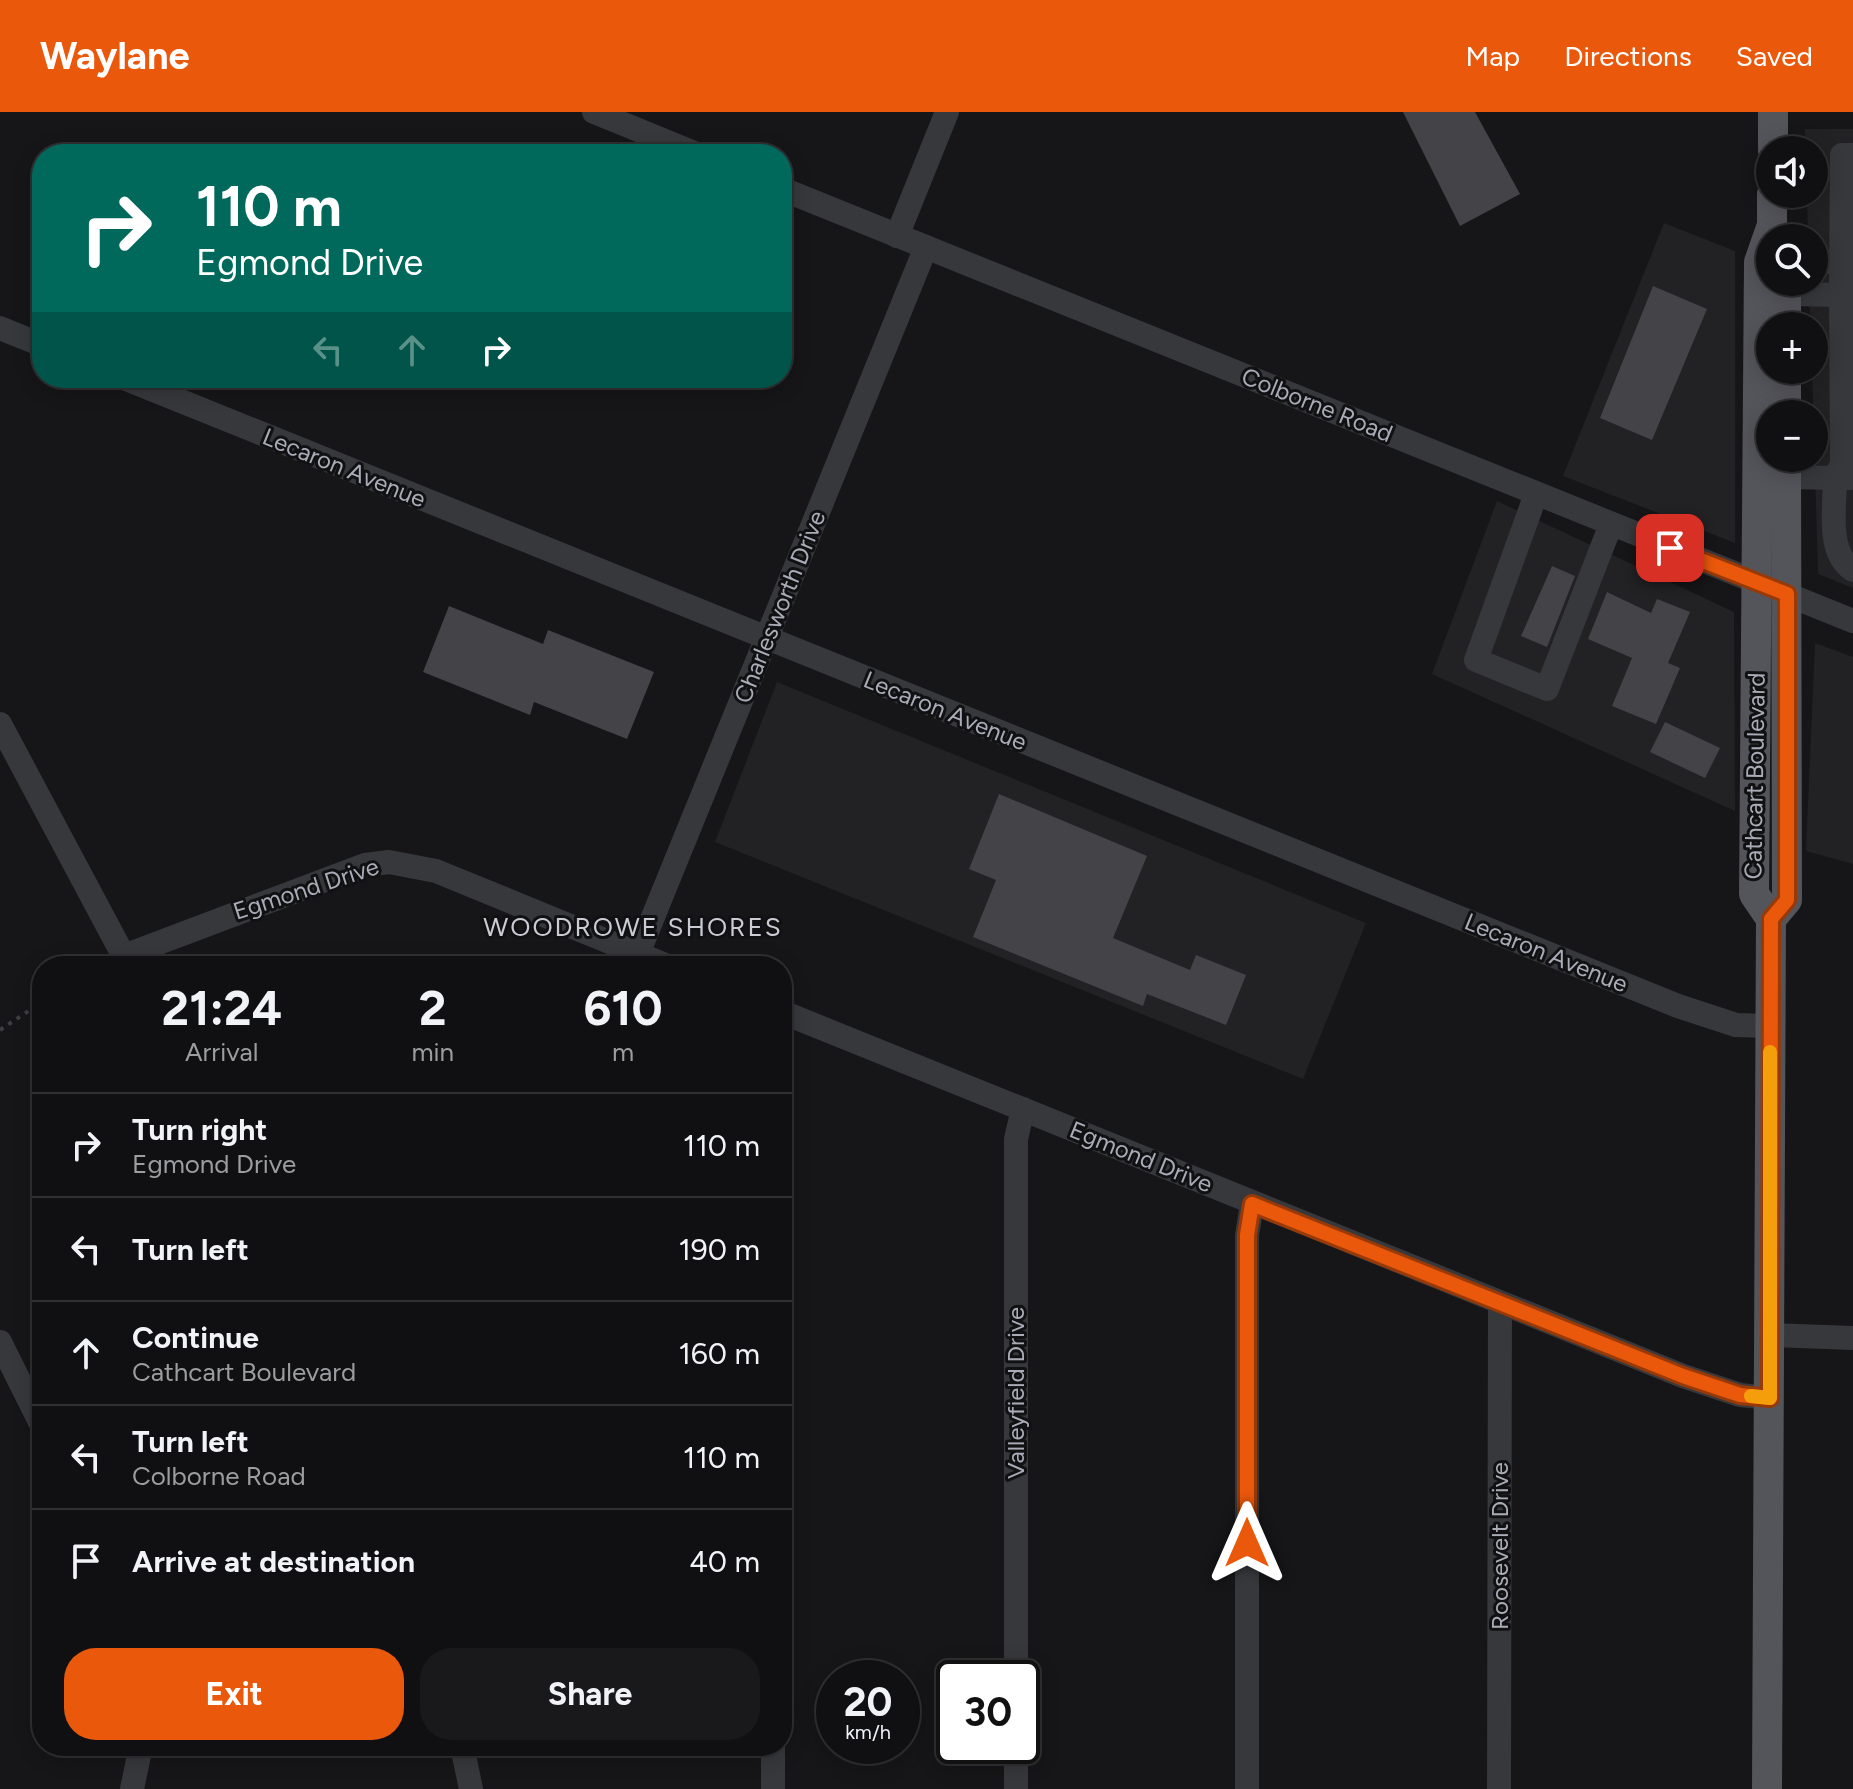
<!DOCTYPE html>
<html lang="en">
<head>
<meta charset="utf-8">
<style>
	body { margin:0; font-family:Figtree,sans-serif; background:#19191b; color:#f1f3f6; height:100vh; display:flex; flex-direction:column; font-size:30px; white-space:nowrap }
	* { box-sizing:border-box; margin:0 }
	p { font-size:26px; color:#9c9d9f }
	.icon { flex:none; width:44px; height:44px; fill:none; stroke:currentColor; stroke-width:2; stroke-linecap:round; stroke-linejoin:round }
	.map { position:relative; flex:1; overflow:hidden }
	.side { position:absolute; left:32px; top:844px; width:760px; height:800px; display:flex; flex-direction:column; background:#101012; border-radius:32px; box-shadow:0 4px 20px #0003,0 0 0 2px #303032 }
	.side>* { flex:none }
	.banner { position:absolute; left:32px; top:32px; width:760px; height:244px; border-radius:32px; box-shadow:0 4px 20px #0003,0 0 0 2px #303032; background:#00695c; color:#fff; overflow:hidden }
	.controls { position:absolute; left:1756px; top:24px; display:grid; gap:16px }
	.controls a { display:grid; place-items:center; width:72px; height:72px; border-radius:50%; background:#101012; box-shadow:0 4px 20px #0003,0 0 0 2px #303032; font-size:40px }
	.speed { position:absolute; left:816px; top:1548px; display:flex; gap:16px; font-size:40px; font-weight:700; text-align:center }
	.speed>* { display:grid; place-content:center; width:104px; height:104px; border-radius:50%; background:#101012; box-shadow:0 4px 20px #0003,0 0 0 2px #303032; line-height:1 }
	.speed small { font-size:20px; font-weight:400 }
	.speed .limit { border:4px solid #111; border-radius:12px; background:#fff; color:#111 }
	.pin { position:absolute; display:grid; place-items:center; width:68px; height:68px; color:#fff; margin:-34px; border-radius:16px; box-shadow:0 4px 12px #0006 }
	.me { position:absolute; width:88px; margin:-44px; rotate:0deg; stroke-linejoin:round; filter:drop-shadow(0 0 6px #0008) }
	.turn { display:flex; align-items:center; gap:28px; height:168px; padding:0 32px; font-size:36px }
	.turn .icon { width:104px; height:104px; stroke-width:2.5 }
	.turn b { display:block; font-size:56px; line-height:68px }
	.lanes { display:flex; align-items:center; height:76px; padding:0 32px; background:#0003; justify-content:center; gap:40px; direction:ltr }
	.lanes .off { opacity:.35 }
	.eta { display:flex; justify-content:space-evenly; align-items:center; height:136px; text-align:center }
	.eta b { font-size:48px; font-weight:700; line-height:56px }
	.button { display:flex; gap:16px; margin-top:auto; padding:16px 32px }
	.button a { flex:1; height:92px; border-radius:32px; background:#ea580c; color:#fff; font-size:32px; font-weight:700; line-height:92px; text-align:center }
	.button a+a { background:#19191b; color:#f1f3f6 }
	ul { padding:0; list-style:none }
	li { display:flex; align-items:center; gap:24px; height:104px; padding:0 32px; border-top:2px solid #303032 }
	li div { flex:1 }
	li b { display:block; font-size:30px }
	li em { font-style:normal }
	header { display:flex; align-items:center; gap:48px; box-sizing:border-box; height:112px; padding:0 40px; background:#ea580c; color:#fff }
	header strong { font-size:38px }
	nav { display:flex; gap:44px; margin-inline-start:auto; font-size:28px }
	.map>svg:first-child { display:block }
	.built { fill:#222225 }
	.building { fill:#434348 }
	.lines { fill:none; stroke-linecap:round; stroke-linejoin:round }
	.path { stroke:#3d3e43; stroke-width:4; stroke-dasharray:4 6; stroke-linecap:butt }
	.minor { stroke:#37383c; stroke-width:24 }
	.major { stroke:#54545b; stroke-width:30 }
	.route-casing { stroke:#983908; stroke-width:20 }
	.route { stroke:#ea580c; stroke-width:14 }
	.slow { stroke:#f59e0b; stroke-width:14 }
	.labels { text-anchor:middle; stroke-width:6; stroke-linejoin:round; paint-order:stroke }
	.street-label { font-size:24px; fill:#a9acb7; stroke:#111113 }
	.neighbourhood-label { font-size:26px; letter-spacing:2px; fill:#cacbd3; stroke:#111113 }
</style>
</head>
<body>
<header>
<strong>Waylane</strong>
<nav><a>Map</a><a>Directions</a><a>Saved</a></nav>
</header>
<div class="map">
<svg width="1853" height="1677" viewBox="0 0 1853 1677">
	<rect width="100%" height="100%" fill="#161618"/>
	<g class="built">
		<path d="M 1805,17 L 1853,17 L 1853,476 L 1818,462 L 1812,258 L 1814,214 L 1810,214 L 1809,170 L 1814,170 L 1814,126 L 1808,126 L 1807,82 L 1814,82 L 1814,38 L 1805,38 Z"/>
		<path d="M 1664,111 L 1735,139 L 1735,431 L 1563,364 Z"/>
		<path d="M 1497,389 L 1734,500 L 1735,699 L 1432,562 Z"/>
		<path d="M 1815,531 L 1853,545 L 1853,752 L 1806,739 Z"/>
		<path d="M 777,570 L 1366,811 L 1303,967 L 715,730 Z"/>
	</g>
	<g class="building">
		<path d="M 1403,0 L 1475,0 L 1520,82 L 1460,114 Z"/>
		<path d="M 1653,174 L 1707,197 L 1652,328 L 1600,306 Z"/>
		<path d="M 1552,454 L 1575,464 L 1547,535 L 1521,524 Z"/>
		<path d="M 1607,480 L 1651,501 L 1657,487 L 1690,500 L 1668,551 L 1680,556 L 1656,612 L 1612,594 L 1632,546 L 1588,527 Z"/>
		<path d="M 449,494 L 543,532 L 548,518 L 654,560 L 627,627 L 534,590 L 530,603 L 423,560 Z"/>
		<path d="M 1665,610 L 1720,636 L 1705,666 L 1650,640 Z"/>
		<path d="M 999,682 L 1147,744 L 1113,826 L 1190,858 L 1196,843 L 1246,863 L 1226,913 L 1147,882 L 1143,894 L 973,825 L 996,768 L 969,757 Z"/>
	</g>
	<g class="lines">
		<path class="path" d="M 0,918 L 42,890"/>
		<g class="minor">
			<path d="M 594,0 L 697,42"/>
			<path d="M 782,77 L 1853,509"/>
			<path d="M 897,124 L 947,0"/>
			<path d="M 1814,150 L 1841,150"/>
			<path d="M 1841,169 L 1842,43 L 1853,43"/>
			<path d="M 1786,182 L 1840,183"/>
			<path d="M 0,216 L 42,233"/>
			<path d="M 124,266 L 1678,894 L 1736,913 L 1770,914"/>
			<path d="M 1786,365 L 1835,366 L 1842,352 L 1841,169 L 1853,169"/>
			<path d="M 1851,366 L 1835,366 C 1835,395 1826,440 1853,458"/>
			<path d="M 1536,382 L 1476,548 L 1547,577 L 1611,412"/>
			<path d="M 0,612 L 129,854"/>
			<path d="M 124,844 L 365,753 L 389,750 L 436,759 L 668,854"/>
			<path d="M 633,854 L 926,135"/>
			<path d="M 782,900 L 1683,1264 L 1740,1283 L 1770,1286"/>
			<path d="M 1770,1223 L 1853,1226"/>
			<path d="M 0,1230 L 42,1314"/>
			<path d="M 1016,1566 L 1016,1027 L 1023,997"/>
			<path d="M 462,1634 L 471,1677"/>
			<path d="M 773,1634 L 773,1677"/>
			<path d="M 132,1677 L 141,1634"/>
			<path d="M 1016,1677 L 1016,1634"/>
			<path d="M 1247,1677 L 1247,1123 L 1252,1092"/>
			<path d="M 1499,1677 L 1500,1191"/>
		</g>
		<g class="major">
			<path d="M 1773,38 L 1773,0"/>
			<path d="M 1786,170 L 1786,214"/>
			<path d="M 1786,258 L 1786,302"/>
			<path d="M 1771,807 L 1754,782 L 1759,150 L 1772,113 L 1772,82"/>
			<path d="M 1771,807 L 1787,788 L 1786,346"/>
			<path d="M 1767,1677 L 1771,807"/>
		</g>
	</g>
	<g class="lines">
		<defs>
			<path id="route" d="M 1247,1431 L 1247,1123 L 1252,1092 L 1683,1264 L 1740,1283 L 1770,1286 L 1771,807 L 1787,788 L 1787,482 L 1670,436"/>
		</defs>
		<use href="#route" class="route-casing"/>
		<use href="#route" class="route"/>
		<path class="slow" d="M 1751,1284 L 1770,1286 L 1770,940"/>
	</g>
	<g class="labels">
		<g class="street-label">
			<text transform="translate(1317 293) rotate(22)" y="8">Colborne Road</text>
			<text transform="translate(344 356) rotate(22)" y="8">Lecaron Avenue</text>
			<text transform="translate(780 495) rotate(-68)" y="8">Charlesworth Drive</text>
			<text transform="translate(945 599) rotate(22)" y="8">Lecaron Avenue</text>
			<text transform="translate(1755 664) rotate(-89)" y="8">Cathcart Boulevard</text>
			<text transform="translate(306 777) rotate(-18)" y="8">Egmond Drive</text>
			<text transform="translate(1546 841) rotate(22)" y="8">Lecaron Avenue</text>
			<text transform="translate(1141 1045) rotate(22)" y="8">Egmond Drive</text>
			<text transform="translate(1016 1281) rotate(-90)" y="8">Valleyfield Drive</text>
			<text transform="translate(1500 1434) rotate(-90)" y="8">Roosevelt Drive</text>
		</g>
		<g class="neighbourhood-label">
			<text x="633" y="824">WOODROWE SHORES</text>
		</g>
	</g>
</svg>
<div class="controls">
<a><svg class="icon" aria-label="sound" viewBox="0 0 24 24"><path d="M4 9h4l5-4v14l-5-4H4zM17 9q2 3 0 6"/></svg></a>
<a><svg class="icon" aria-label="search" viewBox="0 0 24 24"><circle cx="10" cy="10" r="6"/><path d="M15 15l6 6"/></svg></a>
<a>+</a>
<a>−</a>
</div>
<div class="speed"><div>20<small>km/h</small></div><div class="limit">30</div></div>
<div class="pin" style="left:1670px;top:436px;background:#d93025"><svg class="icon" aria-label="arrive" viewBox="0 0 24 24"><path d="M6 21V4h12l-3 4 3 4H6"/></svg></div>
<svg class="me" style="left:1247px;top:1431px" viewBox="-20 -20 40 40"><path d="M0-17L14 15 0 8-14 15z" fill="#ea580c" stroke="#fff" stroke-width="4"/></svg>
<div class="banner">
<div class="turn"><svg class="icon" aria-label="right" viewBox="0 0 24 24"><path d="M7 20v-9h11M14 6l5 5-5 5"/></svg><div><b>110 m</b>Egmond Drive</div></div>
<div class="lanes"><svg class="icon off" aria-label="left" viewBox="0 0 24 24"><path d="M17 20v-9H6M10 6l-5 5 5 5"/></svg><svg class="icon off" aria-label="ahead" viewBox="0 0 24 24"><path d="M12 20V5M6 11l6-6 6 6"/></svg><svg class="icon" aria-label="right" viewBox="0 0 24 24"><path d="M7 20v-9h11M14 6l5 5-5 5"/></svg></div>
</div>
<section class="side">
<div class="eta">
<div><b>21:24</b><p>Arrival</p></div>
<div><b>2</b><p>min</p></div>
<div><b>610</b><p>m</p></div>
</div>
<ul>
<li><svg class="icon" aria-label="right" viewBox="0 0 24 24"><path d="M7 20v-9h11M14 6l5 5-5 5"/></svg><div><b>Turn right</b><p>Egmond Drive</p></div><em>110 m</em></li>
<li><svg class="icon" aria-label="left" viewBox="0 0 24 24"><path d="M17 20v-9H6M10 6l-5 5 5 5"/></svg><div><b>Turn left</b></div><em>190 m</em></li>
<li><svg class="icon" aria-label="ahead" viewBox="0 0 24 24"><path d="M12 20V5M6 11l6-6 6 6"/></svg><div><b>Continue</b><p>Cathcart Boulevard</p></div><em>160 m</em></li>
<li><svg class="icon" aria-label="left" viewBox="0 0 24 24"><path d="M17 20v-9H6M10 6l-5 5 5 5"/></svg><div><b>Turn left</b><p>Colborne Road</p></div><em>110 m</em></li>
<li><svg class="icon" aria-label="arrive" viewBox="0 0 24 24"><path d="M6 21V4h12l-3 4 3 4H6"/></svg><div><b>Arrive at destination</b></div><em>40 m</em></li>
</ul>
<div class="button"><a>Exit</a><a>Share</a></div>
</section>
</div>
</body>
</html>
